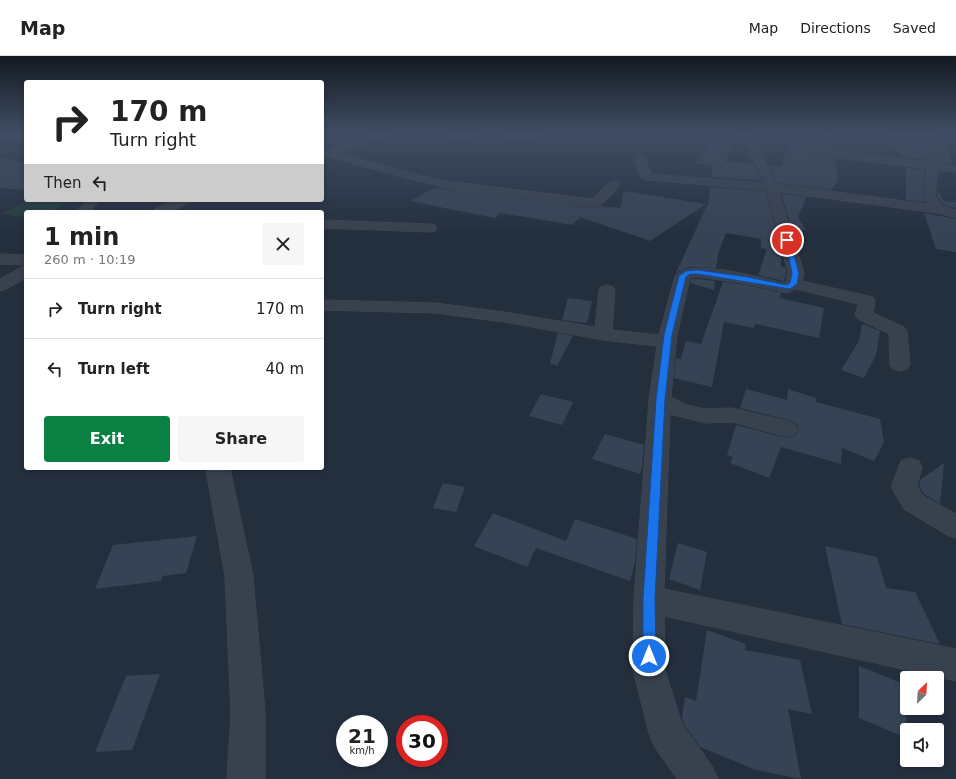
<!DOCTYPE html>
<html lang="en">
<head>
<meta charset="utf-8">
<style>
	body { margin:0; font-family:"DejaVu Sans",sans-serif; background:#f6f6f6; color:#222; height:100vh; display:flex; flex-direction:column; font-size:15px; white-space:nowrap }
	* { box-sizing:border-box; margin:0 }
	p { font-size:13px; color:#767676 }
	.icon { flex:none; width:22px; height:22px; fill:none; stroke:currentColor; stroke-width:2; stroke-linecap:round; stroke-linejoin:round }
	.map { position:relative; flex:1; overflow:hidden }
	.drawer { position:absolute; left:24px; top:154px; width:300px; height:260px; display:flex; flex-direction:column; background:#fff; border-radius:4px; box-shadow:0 2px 6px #0003 }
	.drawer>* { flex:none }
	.hud { position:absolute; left:24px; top:24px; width:300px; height:122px; border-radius:4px; box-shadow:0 2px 6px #0003; background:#fff; color:#222; overflow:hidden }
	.needle { width:26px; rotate:25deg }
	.controls { position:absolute; left:900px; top:615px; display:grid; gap:8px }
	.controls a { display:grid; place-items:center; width:44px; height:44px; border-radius:4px; background:#fff; box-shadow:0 2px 6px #0003; font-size:20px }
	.speed { position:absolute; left:336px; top:659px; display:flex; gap:8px; font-size:20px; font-weight:700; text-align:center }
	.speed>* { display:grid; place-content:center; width:52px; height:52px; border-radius:50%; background:#fff; box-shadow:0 2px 6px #0003; line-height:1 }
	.speed small { font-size:10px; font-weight:400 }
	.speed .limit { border:6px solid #d22; background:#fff; color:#111 }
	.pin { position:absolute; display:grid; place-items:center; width:34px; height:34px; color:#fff; margin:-17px; border:2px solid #fff; border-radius:50%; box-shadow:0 1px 4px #0007 }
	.me { position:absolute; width:44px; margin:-22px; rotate:0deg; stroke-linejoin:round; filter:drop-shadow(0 0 3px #0008) }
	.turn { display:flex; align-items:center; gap:14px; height:84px; padding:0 20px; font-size:18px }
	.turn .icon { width:52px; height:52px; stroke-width:2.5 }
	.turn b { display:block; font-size:28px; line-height:34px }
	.then { display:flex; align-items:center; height:38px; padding:0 20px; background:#0003; gap:8px; font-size:15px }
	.round { display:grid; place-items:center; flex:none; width:42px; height:42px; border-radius:4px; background:#f6f6f6 }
	.headline { display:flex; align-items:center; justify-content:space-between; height:68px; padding:0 20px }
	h1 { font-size:24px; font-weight:600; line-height:30px }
	.cta { display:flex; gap:8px; margin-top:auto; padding:8px 20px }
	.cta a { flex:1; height:46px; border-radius:4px; background:#0b8043; color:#fff; font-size:16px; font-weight:600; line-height:46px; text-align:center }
	.cta a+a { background:#f6f6f6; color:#222 }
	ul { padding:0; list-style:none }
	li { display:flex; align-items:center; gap:12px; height:60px; padding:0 20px; border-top:1px solid #e0e0e0 }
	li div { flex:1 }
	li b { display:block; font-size:15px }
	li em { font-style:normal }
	header { display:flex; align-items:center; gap:24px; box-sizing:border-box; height:56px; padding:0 20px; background:#fff; border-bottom:1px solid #e0e0e0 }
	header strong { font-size:19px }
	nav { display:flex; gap:22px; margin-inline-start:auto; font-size:14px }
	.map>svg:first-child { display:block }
	.green { fill:#263c3f }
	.building { fill:#364354 }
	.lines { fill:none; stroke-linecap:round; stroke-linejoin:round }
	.minor-casing { stroke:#414a57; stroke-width:1 }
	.minor { fill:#38414e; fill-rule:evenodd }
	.route { fill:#1a73e8; stroke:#114b97 }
</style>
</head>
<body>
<header>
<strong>Map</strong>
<nav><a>Map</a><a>Directions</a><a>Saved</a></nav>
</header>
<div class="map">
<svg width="956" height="723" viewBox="0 0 956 723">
	<rect width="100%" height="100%" fill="#242f3e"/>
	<path class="green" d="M 29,144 L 49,144 L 68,147 L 51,156 L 26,156 L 26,161 L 1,158 Z"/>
	<g class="building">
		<path d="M 822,77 L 832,77 L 834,94 L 816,92 L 810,97 L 816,100 L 835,103 L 838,125 L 831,134 L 777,127 L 769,109 L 781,110 L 789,87 L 819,91 Z"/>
		<path d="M 886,77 L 924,77 L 934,89 L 928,104 L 903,101 Z"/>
		<path d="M 710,86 L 734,89 L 725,106 L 754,108 L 762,125 L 711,121 L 713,109 L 695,108 Z"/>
		<path d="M 947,92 L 954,108 L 941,107 Z"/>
		<path d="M 0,102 L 26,106 L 26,134 L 0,132 Z"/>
		<path d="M 906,112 L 924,114 L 925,116 L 922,140 L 925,146 L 906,144 Z"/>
		<path d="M 710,131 L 766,135 L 781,194 L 781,211 L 785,211 L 786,217 L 784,225 L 758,219 L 767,193 L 761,192 L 761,183 L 726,177 L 718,198 L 716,212 L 690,211 L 681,214 L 676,217 L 707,149 L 708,149 Z"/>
		<path d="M 434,132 L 594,152 L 600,150 L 620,152 L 624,135 L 706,148 L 650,185 L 580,161 L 572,169 L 500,157 L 495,162 L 410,145 Z"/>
		<path d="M 937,134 L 944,145 L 956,146 L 956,152 L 944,149 L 937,140 Z"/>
		<path d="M 781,138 L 806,141 L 798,162 L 806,174 L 792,173 Z"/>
		<path d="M 924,157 L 956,163 L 956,196 L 936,193 Z"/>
		<path d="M 691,223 L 698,223 L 715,225 L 714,234 L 690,227 Z"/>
		<path d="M 723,226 L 748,229 L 781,237 L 780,242 L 824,252 L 819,282 L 756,268 L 753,272 L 724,266 L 712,331 L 674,322 L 676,302 L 681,303 L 686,285 L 701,288 Z"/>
		<path d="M 568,242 L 592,245 L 587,267 L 562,264 Z"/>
		<path d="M 862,268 L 880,275 L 876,299 L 864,322 L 841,314 L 859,285 Z"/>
		<path d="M 558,277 L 573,280 L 557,310 L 550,307 Z"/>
		<path d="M 746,333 L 787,344 L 788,333 L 816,342 L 816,346 L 880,363 L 884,386 L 874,405 L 842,392 L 841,408 L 781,391 L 769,422 L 730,407 L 733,401 L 727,399 L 736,369 L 787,382 L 796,379 L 799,372 L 796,367 L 788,364 L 740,352 Z"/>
		<path d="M 541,338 L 573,346 L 562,369 L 529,360 Z"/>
		<path d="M 605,378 L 644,389 L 642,411 L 640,418 L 592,403 Z"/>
		<path d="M 944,407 L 940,448 L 923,437 L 919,430 L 920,424 Z"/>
		<path d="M 443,427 L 465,431 L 456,456 L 433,452 Z"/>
		<path d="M 493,457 L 566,485 L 575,463 L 637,483 L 635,506 L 630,525 L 536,492 L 527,511 L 474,490 Z"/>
		<path d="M 197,480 L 186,517 L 163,520 L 161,525 L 95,533 L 113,489 Z"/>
		<path d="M 678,487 L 707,496 L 700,534 L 669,523 Z"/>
		<path d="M 825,490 L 877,501 L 886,532 L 915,536 L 940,588 L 842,568 Z"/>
		<path d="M 707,574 L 746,588 L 745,594 L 800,604 L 812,658 L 788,653 L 801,723 L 756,714 L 700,691 L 683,667 L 682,662 L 685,641 L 696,645 Z"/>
		<path d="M 859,610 L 904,628 L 907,682 L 859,662 Z"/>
		<path d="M 160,618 L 132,694 L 95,696 L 126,620 Z"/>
	</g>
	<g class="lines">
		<defs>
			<g id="minor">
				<path d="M 0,77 L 26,77 L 26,83 L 0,82 Z"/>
				<path d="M 376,77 L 389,77 L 387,79 L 339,97 L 422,120 L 455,126 L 592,143 C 600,137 608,123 618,125 L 620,128 C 613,137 606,148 594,151 L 455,134 L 417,125 L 329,101 L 322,101 L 322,96 Z"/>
				<path d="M 448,77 C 461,75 473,81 486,81 C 505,82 524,75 543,77 L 541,79 C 521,84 464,95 448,77 Z"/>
				<path d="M 741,77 L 751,77 L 776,128 L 928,148 L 923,140 L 927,113 L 816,99 L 811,96 L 816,93 L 929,106 L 936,89 L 925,77 L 935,77 L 946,89 L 939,108 L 956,110 L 956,116 L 938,114 L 935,140 L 943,150 L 956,154 L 956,162 L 937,157 L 779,136 L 804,217 L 802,225 L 873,241 L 875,245 L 873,257 L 904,271 L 907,275 L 910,309 L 907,313 L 900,315 L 893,313 L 890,309 L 889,278 L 858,263 L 855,259 L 858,248 L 796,233 L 787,237 L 748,228 L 698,221 L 690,222 L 677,279 L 671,341 L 687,349 L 705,353 L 732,352 L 787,365 L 795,368 L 798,373 L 795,378 L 787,381 L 732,366 L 705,367 L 670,358 L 664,533 L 956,593 L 956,625 L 664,560 L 665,614 L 682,668 L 712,710 L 718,723 L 677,723 L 654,690 L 649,677 L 633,614 L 634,543 L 649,344 L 657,290 L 603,284 L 504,266 L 436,257 L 322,254 L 322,244 L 436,247 L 504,256 L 595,271 L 599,234 L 601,231 L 607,229 L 613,231 L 615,234 L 612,274 L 659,279 L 675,220 C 686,204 741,217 759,221 C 767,222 778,227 786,226 L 788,217 L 767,134 L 646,124 L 642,123 C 638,117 636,109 635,101 L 640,98 L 645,101 L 651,118 L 764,127 Z"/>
				<path d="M 87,144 L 100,144 L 92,153 L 95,156 L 81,156 L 79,153 Z"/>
				<path d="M 175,144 L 191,144 L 189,147 L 170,156 L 153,156 L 155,153 Z"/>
				<path d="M 322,164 L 430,168 L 435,169 L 437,172 L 435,175 L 430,176 L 322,172 Z"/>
				<path d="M 0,198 L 26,199 L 26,209 L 0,208 Z"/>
				<path d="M 26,210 L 26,222 L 6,233 L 0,235 L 0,223 L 20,212 Z"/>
				<path d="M 910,402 L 919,405 L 922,411 L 917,430 L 922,439 L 956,458 L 956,482 L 947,479 L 904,453 L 891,431 L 901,405 Z"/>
				<path d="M 206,412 L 230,412 L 253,520 L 265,656 L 265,723 L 227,723 L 231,656 L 225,520 Z"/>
			</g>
		</defs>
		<use href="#minor" class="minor-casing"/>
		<use href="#minor" class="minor"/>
	</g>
	<linearGradient id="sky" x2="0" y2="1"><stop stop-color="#141a22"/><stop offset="0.43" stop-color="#3f4d63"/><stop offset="1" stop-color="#3f4d63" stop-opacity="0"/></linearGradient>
	<rect width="956" height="178" fill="url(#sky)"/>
	<path class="route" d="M 785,183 L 790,184 L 799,217 L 797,228 L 790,233 L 698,218 L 690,218 L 686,221 L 672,279 L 665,344 L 655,543 L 656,600 L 654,604 L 649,606 L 644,604 L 643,600 L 643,543 L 656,344 L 664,279 L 679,220 L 686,215 L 698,214 L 748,221 L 786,229 L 790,227 L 792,217 Z"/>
</svg>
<div class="controls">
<a><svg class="needle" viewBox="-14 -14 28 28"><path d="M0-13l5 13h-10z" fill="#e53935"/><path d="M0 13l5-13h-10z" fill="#767676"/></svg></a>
<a><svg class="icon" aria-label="sound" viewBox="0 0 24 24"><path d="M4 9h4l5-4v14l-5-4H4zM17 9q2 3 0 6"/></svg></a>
</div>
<div class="speed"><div>21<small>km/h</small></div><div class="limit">30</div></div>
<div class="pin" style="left:787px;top:184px;background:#d93025"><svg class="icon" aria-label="arrive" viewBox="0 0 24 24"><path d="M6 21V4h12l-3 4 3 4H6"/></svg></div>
<svg class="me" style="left:649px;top:600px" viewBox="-20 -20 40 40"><circle r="17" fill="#1a73e8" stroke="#fff" stroke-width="3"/><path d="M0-11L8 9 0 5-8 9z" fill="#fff"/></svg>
<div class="hud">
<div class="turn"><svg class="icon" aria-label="right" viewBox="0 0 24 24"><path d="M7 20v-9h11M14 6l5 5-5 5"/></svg><div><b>170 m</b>Turn right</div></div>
<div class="then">Then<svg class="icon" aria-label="left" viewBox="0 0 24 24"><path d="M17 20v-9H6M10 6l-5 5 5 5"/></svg></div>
</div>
<section class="drawer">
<div class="headline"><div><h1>1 min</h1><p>260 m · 10:19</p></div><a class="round"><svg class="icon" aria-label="close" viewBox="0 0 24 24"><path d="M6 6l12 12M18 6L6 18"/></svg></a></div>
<ul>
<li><svg class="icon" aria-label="right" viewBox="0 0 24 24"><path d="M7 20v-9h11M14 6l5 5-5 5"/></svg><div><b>Turn right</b></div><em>170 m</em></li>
<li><svg class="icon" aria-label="left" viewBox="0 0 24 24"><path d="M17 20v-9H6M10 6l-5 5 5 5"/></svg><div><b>Turn left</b></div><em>40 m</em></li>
</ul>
<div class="cta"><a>Exit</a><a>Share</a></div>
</section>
</div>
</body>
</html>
